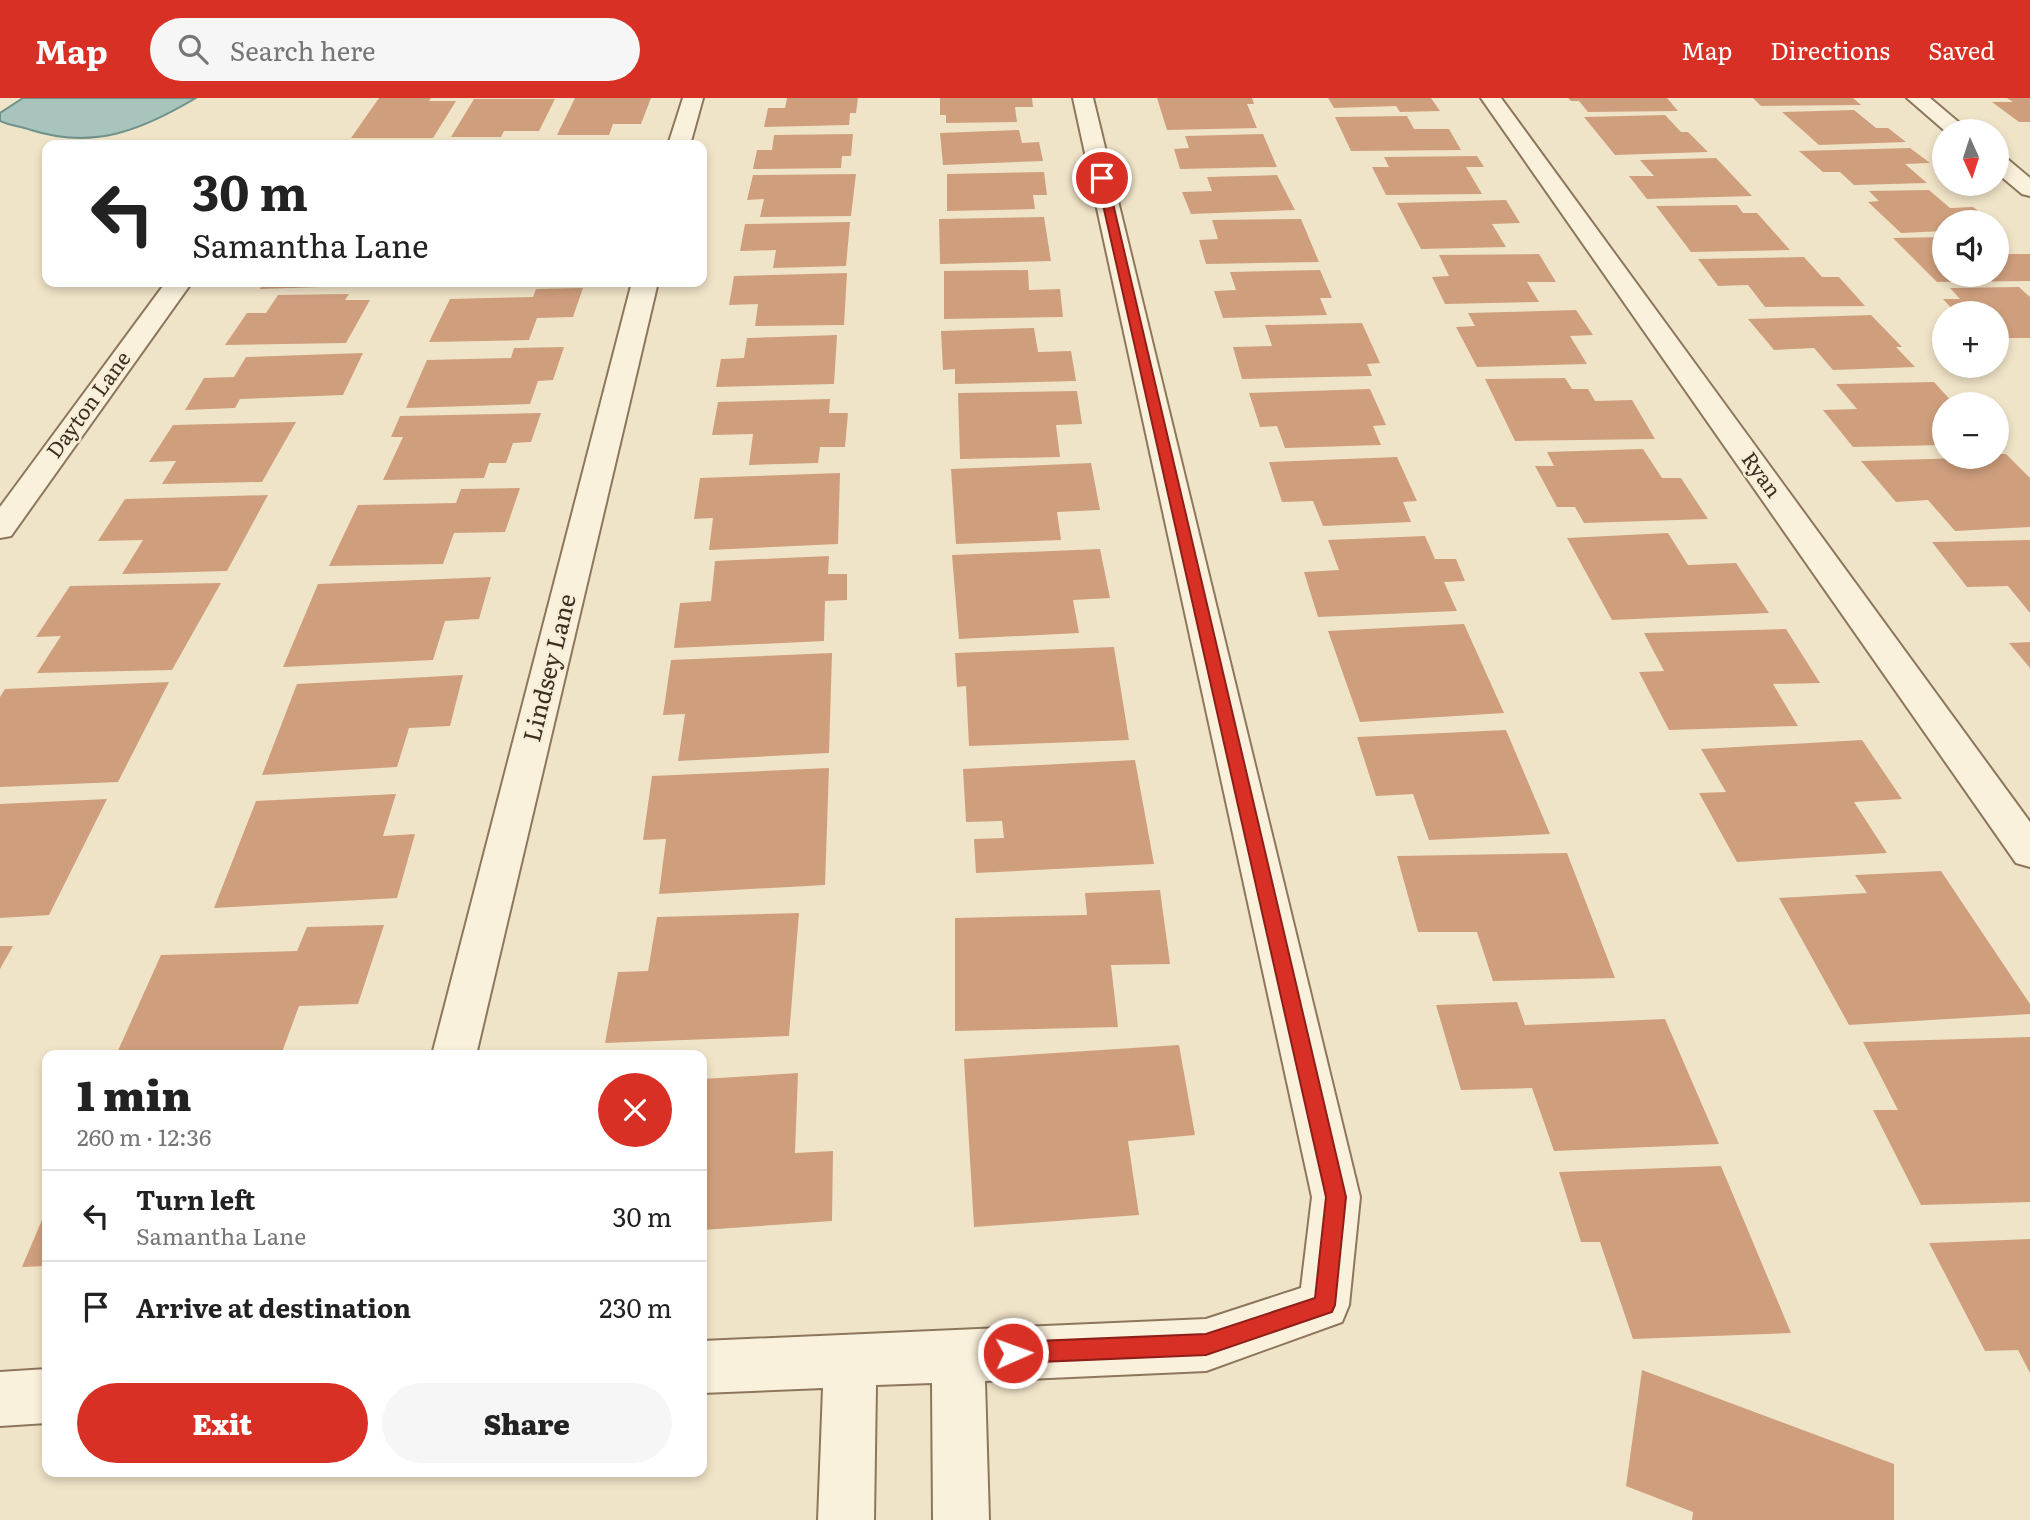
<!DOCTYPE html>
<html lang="en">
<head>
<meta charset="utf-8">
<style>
	body { margin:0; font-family:Literata,serif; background:#f6f6f6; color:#222; height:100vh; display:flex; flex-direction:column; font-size:26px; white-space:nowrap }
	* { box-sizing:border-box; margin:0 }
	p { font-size:23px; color:#767676 }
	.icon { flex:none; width:38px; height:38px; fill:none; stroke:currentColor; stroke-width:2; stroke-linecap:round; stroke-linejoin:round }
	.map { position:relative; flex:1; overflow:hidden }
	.details { position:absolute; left:42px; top:952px; width:665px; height:427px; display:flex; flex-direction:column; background:#fff; border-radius:14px; box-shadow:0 4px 10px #0003 }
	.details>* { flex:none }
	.top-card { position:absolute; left:42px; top:42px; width:665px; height:147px; border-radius:14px; box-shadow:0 4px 10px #0003; background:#fff; color:#222; overflow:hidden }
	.needle { width:46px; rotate:177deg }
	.buttons { position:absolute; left:1932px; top:21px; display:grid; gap:14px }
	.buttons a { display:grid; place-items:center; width:77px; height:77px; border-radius:50%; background:#fff; box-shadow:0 4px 10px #0003; font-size:35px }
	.pin { position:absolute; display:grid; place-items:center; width:60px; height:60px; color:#fff; margin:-30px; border:4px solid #fff; border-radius:50%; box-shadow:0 2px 7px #0007 }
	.me { position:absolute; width:77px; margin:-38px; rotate:88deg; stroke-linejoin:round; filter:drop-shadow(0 0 5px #0008) }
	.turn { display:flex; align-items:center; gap:24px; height:147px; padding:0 35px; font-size:32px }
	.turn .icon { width:91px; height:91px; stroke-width:2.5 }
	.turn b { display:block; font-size:49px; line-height:60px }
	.round { display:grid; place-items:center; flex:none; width:74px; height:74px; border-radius:37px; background:#f6f6f6 }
	.summary { display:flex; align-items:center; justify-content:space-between; height:119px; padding:0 35px }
	h1 { font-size:42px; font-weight:800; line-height:52px }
	.primary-button { display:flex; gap:14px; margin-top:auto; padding:14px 35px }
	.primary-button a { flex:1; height:80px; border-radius:42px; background:#d93025; color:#fff; font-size:28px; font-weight:800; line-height:80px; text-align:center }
	.primary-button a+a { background:#f6f6f6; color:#222 }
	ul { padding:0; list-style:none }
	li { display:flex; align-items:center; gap:21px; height:91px; padding:0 35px; border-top:2px solid #e0e0e0 }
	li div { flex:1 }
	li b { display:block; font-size:26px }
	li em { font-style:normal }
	header { display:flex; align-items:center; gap:42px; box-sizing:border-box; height:98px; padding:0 35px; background:#d93025; color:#fff }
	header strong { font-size:33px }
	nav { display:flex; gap:38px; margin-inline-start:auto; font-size:24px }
	.search { width:490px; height:63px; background:#f6f6f6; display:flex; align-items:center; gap:18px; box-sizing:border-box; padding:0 24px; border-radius:38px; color:#767676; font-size:26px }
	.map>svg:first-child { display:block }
	.water { fill:#a9c4bc; stroke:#6f938a; stroke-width:2 }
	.building { fill:#cf9f7d }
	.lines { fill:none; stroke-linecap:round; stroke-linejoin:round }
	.minor-casing { stroke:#8d765c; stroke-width:4 }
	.minor { fill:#faf1dc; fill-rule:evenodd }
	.route { fill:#d93025; stroke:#8d1f18; stroke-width:2 }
	.labels { text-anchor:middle; stroke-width:5; stroke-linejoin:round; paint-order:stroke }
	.far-street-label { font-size:21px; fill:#3d2e20; stroke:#f7eed8 }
	.street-label { font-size:24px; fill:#3d2e20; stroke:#f7eed8 }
</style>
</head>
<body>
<header>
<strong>Map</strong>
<div class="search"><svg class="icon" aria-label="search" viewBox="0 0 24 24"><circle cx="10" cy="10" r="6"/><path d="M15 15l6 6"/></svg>Search here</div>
<nav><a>Map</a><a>Directions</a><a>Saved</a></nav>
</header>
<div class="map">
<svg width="2030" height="1422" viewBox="0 0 2030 1422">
	<rect width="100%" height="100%" fill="#f0e4c8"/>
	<path class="water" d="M 23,0 L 196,0 C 142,32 94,52 31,32 C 21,28 10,28 0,23 L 0,15 Z"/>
	<g class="building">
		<path d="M 379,0 L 431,0 L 429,3 L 456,3 L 433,40 L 351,40 Z"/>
		<path d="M 575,0 L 651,0 L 641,26 L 613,26 L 609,37 L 557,37 Z"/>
		<path d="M 787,0 L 858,0 L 856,15 L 850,15 L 849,27 L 764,29 L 768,10 L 785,10 Z"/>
		<path d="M 940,0 L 1032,0 L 1033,9 L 1015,9 L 1017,24 L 946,25 L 946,17 L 940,17 Z"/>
		<path d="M 1157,0 L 1252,0 L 1254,6 L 1247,6 L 1257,30 L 1167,32 Z"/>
		<path d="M 1328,0 L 1431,0 L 1440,13 L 1400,14 L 1396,8 L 1334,10 Z"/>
		<path d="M 1568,0 L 1667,0 L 1678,13 L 1588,14 L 1579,3 L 1571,3 Z"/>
		<path d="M 1753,0 L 1853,0 L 1861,7 L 1761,8 Z"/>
		<path d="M 2007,0 L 2030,0 L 2030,24 L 2019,24 L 1992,4 L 2013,4 Z"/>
		<path d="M 474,1 L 555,1 L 539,33 L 504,33 L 501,39 L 451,39 Z"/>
		<path d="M 1854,12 L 1876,30 L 1888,30 L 1906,44 L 1819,47 L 1782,14 Z"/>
		<path d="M 1665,17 L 1681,34 L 1688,34 L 1708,54 L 1615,57 L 1584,19 Z"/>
		<path d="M 1407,18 L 1414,31 L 1449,31 L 1461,52 L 1351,53 L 1335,19 Z"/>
		<path d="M 1019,32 L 1022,45 L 1039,44 L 1043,63 L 943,67 L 940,35 Z"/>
		<path d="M 853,36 L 851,58 L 842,58 L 841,70 L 753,71 L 757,52 L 772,52 L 774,37 Z"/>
		<path d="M 1263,36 L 1277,69 L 1180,71 L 1174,51 L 1189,50 L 1185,38 Z"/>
		<path d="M 1910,50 L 1930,65 L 1905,66 L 1927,85 L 1854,87 L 1840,74 L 1823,74 L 1799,53 Z"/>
		<path d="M 1477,58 L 1484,69 L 1466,69 L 1482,96 L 1386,97 L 1372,69 L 1389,69 L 1384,59 Z"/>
		<path d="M 1716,60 L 1752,98 L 1647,101 L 1629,78 L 1654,78 L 1640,62 Z"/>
		<path d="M 1044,74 L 1047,97 L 1033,97 L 1035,111 L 947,113 L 947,76 Z"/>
		<path d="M 856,76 L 851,118 L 760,119 L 764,101 L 747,102 L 753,77 Z"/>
		<path d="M 1277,77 L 1295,112 L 1191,116 L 1182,94 L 1212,93 L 1207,79 Z"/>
		<path d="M 1929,92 L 1950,110 L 1973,109 L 1992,124 L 1944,124 L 1944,133 L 1901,135 L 1868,104 L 1879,103 L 1869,93 Z"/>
		<path d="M 1506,102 L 1520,125 L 1492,126 L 1506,149 L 1421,151 L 1397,105 Z"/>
		<path d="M 1737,107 L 1743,115 L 1757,115 L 1790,152 L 1691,154 L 1656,108 Z"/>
		<path d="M 1044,119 L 1051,163 L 940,166 L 939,121 Z"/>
		<path d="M 1301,121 L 1319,164 L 1206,166 L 1199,142 L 1218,141 L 1212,122 Z"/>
		<path d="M 850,124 L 846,168 L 773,170 L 776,152 L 740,153 L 745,126 Z"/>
		<path d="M 1944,139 L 1944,177 L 1997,177 L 1997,148 L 2006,156 L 2030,156 L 2030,183 L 1937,184 L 1893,140 Z"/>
		<path d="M 1539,156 L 1556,184 L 1527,184 L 1539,204 L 1445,206 L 1432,179 L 1449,178 L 1439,157 Z"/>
		<path d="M 1804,159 L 1822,179 L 1839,179 L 1865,208 L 1765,209 L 1748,187 L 1718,188 L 1698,161 Z"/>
		<path d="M 1028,172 L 1029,192 L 1060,191 L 1063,219 L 944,221 L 944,173 Z"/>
		<path d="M 1320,172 L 1332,200 L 1320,200 L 1327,217 L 1223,220 L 1214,193 L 1236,192 L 1230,174 Z"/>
		<path d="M 847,175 L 844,227 L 755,228 L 758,206 L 729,207 L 734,178 Z"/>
		<path d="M 264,184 L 385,184 L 384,187 L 260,191 Z"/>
		<path d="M 2019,189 L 2030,199 L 2030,240 L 1998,240 L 1997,215 L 1956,215 L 1943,201 L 1960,201 L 1950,190 Z"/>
		<path d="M 583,190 L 573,219 L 537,220 L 529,242 L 429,244 L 450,201 L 533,199 L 536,191 Z"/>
		<path d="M 349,196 L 345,202 L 370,202 L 346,245 L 225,247 L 247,215 L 266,215 L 278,197 Z"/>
		<path d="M 1576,212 L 1593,237 L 1570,238 L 1587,266 L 1477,269 L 1456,229 L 1475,228 L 1468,215 Z"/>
		<path d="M 1871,217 L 1902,249 L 1896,249 L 1915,269 L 1833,272 L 1814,250 L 1774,252 L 1748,221 Z"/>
		<path d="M 1362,225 L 1380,265 L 1367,266 L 1372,278 L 1242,281 L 1233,249 L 1272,248 L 1265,227 Z"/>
		<path d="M 1034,230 L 1038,254 L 1071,253 L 1076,283 L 955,286 L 955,271 L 943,272 L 941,233 Z"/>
		<path d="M 837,237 L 834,286 L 716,289 L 721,261 L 744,260 L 747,240 Z"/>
		<path d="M 564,249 L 553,282 L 538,283 L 530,306 L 406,310 L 427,262 L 511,260 L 514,250 Z"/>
		<path d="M 363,255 L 343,297 L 240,301 L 235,310 L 185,312 L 204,280 L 234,279 L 246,259 Z"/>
		<path d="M 1565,280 L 1572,291 L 1588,291 L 1595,303 L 1632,302 L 1655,341 L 1515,343 L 1485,281 Z"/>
		<path d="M 1934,284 L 1954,306 L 1944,306 L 1944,347 L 1853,349 L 1823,312 L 1857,311 L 1836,286 Z"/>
		<path d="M 1370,291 L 1386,327 L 1373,328 L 1381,347 L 1285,350 L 1277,328 L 1260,329 L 1249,295 Z"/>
		<path d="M 1077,293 L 1082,326 L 1056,327 L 1060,359 L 960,361 L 958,295 Z"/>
		<path d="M 830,301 L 829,315 L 848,315 L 845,349 L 820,349 L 818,365 L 749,367 L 753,336 L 712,337 L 718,304 Z"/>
		<path d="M 541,315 L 531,344 L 513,345 L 506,365 L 489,365 L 484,380 L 383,382 L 403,339 L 391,339 L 400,318 Z"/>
		<path d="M 296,324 L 262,384 L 162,386 L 176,363 L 149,364 L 173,327 Z"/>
		<path d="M 1643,351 L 1662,380 L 1681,380 L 1708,421 L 1584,425 L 1575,409 L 1557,409 L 1535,368 L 1554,368 L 1547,354 Z"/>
		<path d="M 1997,356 L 2006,356 L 2030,380 L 2030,429 L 1955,433 L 1928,402 L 1896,404 L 1861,363 L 1997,359 Z"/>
		<path d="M 1397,359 L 1417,403 L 1403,404 L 1411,424 L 1323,428 L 1313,403 L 1282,404 L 1269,364 Z"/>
		<path d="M 1091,365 L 1100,412 L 1057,414 L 1061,442 L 956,446 L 951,371 Z"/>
		<path d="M 840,375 L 838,446 L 709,452 L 713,420 L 694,421 L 700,380 Z"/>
		<path d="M 520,390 L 505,434 L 454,435 L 443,466 L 329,468 L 358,407 L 456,405 L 461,391 Z"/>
		<path d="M 268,397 L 227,473 L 122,476 L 143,442 L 98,443 L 125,401 Z"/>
		<path d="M 1668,435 L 1688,467 L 1736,465 L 1769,515 L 1612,522 L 1567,440 Z"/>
		<path d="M 1425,438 L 1435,461 L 1456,461 L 1465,483 L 1444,484 L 1457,513 L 1318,519 L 1304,474 L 1339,472 L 1328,442 Z"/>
		<path d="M 2030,442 L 2030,515 L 2008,488 L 1967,489 L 1932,444 Z"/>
		<path d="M 1100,451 L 1110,500 L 1073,502 L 1079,535 L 959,541 L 952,457 Z"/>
		<path d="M 829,458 L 828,476 L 847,476 L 847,502 L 825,503 L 824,543 L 674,550 L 680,505 L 711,503 L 715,463 Z"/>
		<path d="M 491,479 L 479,521 L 445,523 L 433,562 L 283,569 L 318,486 Z"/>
		<path d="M 221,485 L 172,572 L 37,575 L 61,538 L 36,539 L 70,488 Z"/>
		<path d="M 1464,526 L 1504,615 L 1360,624 L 1328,533 Z"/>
		<path d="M 1786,531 L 1820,585 L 1773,586 L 1798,628 L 1669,632 L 1639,574 L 1664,573 L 1644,535 Z"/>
		<path d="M 2030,544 L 2030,570 L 2009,545 Z"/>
		<path d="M 1114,549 L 1129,642 L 969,648 L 966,588 L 957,589 L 955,555 Z"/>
		<path d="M 832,555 L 829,655 L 678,663 L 685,616 L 663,617 L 671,562 Z"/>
		<path d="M 463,577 L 450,628 L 409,630 L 397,669 L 262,677 L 297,586 Z"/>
		<path d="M 169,584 L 118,684 L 0,689 L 0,599 L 5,591 Z"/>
		<path d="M 1506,632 L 1550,736 L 1429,742 L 1413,696 L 1376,698 L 1357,639 Z"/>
		<path d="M 1862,642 L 1902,701 L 1854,704 L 1887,755 L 1737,764 L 1699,695 L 1726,694 L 1701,651 Z"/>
		<path d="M 1135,662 L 1154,766 L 976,775 L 974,741 L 1004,740 L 1002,723 L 966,724 L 963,671 Z"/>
		<path d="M 829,670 L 825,787 L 659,796 L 666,741 L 643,742 L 652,678 Z"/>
		<path d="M 396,696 L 383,738 L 415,736 L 397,800 L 214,810 L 256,703 Z"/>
		<path d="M 107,701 L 49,817 L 0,820 L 0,706 Z"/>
		<path d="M 1567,755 L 1615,880 L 1493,883 L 1477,834 L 1418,834 L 1397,758 Z"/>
		<path d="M 1941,773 L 2030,906 L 2030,916 L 1849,927 L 1779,800 L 1867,795 L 1855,777 Z"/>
		<path d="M 1160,792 L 1170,866 L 1111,867 L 1118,929 L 955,933 L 955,820 L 1087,817 L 1085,795 Z"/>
		<path d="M 799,815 L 789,938 L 605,945 L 618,874 L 648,873 L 657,819 Z"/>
		<path d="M 384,827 L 358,906 L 299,908 L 281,957 L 116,957 L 161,857 L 297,853 L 307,829 Z"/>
		<path d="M 0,848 L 13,848 L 0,871 Z"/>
		<path d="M 1517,904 L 1525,927 L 1665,921 L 1719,1046 L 1554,1053 L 1532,990 L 1461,992 L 1436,907 Z"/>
		<path d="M 2030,939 L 2030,1104 L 1921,1107 L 1873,1012 L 1898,1012 L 1863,944 Z"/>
		<path d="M 1179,947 L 1195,1037 L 1128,1043 L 1139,1117 L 974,1129 L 964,961 Z"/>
		<path d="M 798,975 L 795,1055 L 833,1053 L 832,1123 L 702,1132 L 702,981 Z"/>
		<path d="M 1721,1068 L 1791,1235 L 1633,1241 L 1600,1144 L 1581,1144 L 1559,1074 Z"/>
		<path d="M 47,1110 L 47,1168 L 22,1169 Z"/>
		<path d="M 2030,1141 L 2030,1275 L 2018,1252 L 1985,1253 L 1929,1145 Z"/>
		<path d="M 1642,1272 L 1894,1366 L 1894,1422 L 1692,1422 L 1693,1414 L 1626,1388 Z"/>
	</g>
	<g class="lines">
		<defs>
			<g id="minor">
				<path d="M 683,0 L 703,0 L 690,47 L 668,47 Z"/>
				<path d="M 1073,0 L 1093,0 L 1360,1099 L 1349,1207 L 1342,1224 L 1206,1273 L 985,1283 L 989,1422 L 933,1422 L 932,1285 L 876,1287 L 874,1422 L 818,1422 L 823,1290 L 702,1295 L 702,1243 L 1206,1221 L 1301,1190 L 1312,1099 Z"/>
				<path d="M 1481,0 L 1501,0 L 2030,724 L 2030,769 L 2016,765 Z"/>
				<path d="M 1907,0 L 1930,0 L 1969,33 L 1945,33 Z"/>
				<path d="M 1997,57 L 2005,59 L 2030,80 L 2030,98 L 2022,96 L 1997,75 Z"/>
				<path d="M 166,184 L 192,184 L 11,438 L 0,440 L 0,409 Z"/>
				<path d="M 632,184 L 658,184 L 476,957 L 432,957 Z"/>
				<path d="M 47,1271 L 47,1325 L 0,1328 L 0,1274 Z"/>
			</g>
		</defs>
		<use href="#minor" class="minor-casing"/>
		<use href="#minor" class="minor"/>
	</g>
	<path class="route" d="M 1102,78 L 1107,80 L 1346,1099 L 1335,1207 L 1332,1214 L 1206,1257 L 1013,1265 L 1005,1262 L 1002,1255 L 1005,1247 L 1013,1244 L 1206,1236 L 1315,1200 L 1326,1099 L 1097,80 Z"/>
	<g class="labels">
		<g class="far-street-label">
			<text transform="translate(89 307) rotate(-54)" y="7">Dayton Lane</text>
			<text transform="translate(1761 377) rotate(54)" y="7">Ryan</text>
		</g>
		<g class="street-label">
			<text transform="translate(550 570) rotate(-76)" y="8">Lindsey Lane</text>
		</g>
	</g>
</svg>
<div class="buttons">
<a><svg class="needle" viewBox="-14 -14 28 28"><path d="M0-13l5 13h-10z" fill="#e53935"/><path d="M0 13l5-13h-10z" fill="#767676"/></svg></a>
<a><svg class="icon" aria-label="sound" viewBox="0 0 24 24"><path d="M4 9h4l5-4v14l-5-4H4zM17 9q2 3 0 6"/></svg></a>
<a>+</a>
<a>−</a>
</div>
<div class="pin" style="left:1102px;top:80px;background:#d93025"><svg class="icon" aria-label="arrive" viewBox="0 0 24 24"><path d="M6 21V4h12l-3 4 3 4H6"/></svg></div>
<svg class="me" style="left:1013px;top:1255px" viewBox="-20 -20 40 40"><circle r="17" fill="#d93025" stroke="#fff" stroke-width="3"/><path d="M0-11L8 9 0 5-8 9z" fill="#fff"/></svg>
<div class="top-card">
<div class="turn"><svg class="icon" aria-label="left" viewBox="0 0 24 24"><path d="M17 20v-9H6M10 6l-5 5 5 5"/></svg><div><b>30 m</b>Samantha Lane</div></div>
</div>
<section class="details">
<div class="summary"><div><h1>1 min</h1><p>260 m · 12:36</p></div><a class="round" style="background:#d93025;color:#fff"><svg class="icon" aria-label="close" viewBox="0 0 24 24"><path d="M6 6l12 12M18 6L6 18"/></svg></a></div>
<ul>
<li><svg class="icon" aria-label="left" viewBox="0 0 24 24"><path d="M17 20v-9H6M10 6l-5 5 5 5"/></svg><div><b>Turn left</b><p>Samantha Lane</p></div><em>30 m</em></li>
<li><svg class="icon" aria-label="arrive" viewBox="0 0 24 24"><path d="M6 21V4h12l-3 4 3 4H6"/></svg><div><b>Arrive at destination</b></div><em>230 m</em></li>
</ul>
<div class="primary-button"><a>Exit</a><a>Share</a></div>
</section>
</div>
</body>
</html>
